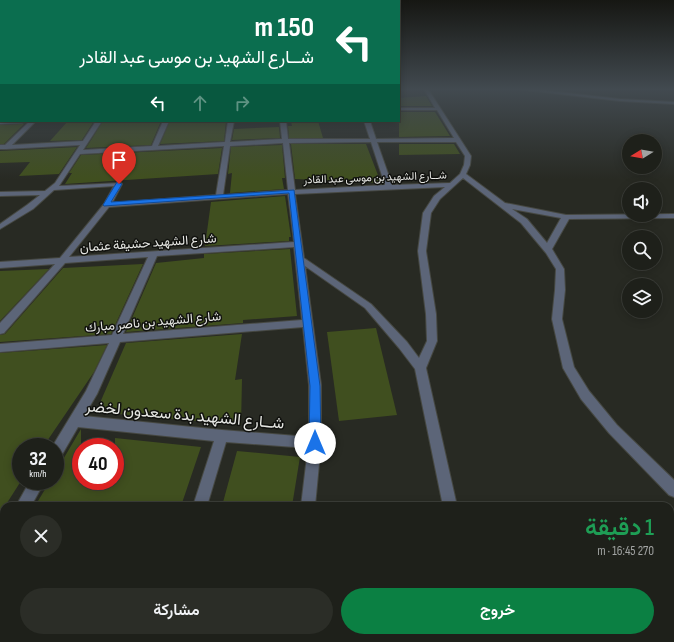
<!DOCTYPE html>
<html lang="ar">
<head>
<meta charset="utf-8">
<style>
	body { margin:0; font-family:"Sofia Sans Condensed",Vazirmatn,sans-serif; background:#2b2d27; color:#f1f3f6; direction:rtl; height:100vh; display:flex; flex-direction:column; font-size:15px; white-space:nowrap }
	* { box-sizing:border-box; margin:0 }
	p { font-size:13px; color:#a1a3a2 }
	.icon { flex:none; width:22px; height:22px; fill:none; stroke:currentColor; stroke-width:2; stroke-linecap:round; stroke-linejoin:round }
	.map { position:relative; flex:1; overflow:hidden; direction:ltr }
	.details { position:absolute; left:0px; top:502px; width:674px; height:140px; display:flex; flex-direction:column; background:#1e201a; border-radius:12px 12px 0 0; box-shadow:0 2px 10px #0003,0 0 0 1px #3c3e39; direction:rtl }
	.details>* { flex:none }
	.guide { position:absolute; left:0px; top:0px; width:400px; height:122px; box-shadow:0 2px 10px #0003,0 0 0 1px #3c3e39; direction:rtl; background:#0b6e4f; color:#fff; overflow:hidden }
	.needle { width:26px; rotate:259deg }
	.buttons { position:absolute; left:622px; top:134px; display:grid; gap:8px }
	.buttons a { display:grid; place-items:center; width:40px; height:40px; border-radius:50%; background:#1e201a; box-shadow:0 2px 10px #0003,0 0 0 1px #3c3e39; font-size:20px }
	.speed { position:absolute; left:12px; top:438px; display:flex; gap:8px; font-size:20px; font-weight:700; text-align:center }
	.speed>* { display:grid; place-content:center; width:52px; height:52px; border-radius:50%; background:#1e201a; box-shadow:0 2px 10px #0003,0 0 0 1px #3c3e39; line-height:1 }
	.speed small { font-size:10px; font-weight:400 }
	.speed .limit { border:6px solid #d22; background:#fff; color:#111 }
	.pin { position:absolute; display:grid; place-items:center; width:34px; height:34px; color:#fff; margin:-41px -17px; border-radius:50% 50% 50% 0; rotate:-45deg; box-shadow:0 0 4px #0007 }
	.pin .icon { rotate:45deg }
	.me { position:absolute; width:44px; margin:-22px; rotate:0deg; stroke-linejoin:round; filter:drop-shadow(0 0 3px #0008) }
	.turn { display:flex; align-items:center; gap:14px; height:84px; padding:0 20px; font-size:18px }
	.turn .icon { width:52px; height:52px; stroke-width:2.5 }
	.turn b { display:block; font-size:28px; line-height:34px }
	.lanes { display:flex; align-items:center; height:38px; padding:0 20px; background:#0003; justify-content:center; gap:20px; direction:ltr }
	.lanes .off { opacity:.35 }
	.round { display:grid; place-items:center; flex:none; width:42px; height:42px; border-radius:21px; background:#2b2d27 }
	.headline { display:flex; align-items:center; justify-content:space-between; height:68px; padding:0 20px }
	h1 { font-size:24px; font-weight:600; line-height:30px; color:#1e9e55 }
	.primary-button { display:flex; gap:8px; margin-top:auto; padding:8px 20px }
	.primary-button a { flex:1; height:46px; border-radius:24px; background:#0b8043; color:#fff; font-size:16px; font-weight:600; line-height:46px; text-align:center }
	.primary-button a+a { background:#2b2d27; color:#f1f3f6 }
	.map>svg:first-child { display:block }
	.building { fill:#404f1f }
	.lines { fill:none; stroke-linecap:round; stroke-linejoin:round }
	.minor-casing { stroke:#464842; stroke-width:2 }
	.minor { fill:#5c6578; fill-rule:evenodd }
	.route { fill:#1a73e8; stroke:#114b97 }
	.labels { text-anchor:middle; stroke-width:3; stroke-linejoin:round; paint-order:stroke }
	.far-street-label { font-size:11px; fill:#e6e7e3; stroke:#11120f }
	.street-label { font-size:13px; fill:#e6e7e3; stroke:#11120f }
	.near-street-label { font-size:16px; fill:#e6e7e3; stroke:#11120f }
</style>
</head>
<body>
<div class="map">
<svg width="674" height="642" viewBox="0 0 674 642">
	<rect width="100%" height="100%" fill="#282a23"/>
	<g class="building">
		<path d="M 426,96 L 432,106 L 399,106 L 399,98 Z"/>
		<path d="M 399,112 L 435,112 L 450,136 L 399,137 Z"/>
		<path d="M 68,121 L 94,121 L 82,140 L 50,141 Z"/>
		<path d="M 103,121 L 161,121 L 151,145 L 86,148 Z"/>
		<path d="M 170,121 L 226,121 L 224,141 L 160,144 Z"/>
		<path d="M 291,121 L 318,121 L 323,138 L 289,138 L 288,126 L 292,126 Z"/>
		<path d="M 25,123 L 4,144 L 0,144 L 0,125 L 22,124 Z"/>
		<path d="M 279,127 L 280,138 L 232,140 L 234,129 Z"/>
		<path d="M 291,144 L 366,144 L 381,183 L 295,179 Z"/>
		<path d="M 399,144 L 454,144 L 460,154 L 399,155 Z"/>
		<path d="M 282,145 L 285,178 L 282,178 L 284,189 L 230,193 L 232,173 L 228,174 L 231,147 Z"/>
		<path d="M 77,147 L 59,174 L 19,176 L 30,162 L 0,163 L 0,151 Z"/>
		<path d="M 222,148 L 218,174 L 65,184 L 72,173 L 69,173 L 81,155 Z"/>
		<path d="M 285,196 L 291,237 L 289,237 L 289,241 L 205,246 L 211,202 Z"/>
		<path d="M 290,249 L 297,316 L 243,320 L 243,323 L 126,332 L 156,263 L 204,258 L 204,254 Z"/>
		<path d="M 143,264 L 111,334 L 0,342 L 0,335 L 5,334 L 63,268 Z"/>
		<path d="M 49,269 L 0,321 L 0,271 Z"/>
		<path d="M 376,328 L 397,415 L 339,421 L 327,332 Z"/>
		<path d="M 242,334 L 235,380 L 242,379 L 241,425 L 96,412 L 126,343 Z"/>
		<path d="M 107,345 L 94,372 L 43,447 L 21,447 L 21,481 L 0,514 L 0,353 Z"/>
		<path d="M 81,429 L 81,481 L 115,481 L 115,438 L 201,447 L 181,506 L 35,506 L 50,481 L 55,481 L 55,473 Z"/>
		<path d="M 237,451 L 300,457 L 292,506 L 222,506 Z"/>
	</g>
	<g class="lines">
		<defs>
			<g id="minor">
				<rect x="0" y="89" width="1" height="2"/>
				<path d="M 424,89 L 428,89 L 471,156 L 470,165 L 466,174 L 505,203 L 566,215 L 674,214 L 674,218 L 569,219 L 552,249 L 564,269 L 565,290 L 562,319 L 574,367 L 589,391 L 617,425 L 674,480 L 674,497 L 669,495 L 609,433 L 581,399 L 563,368 L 552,319 L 555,290 L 556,269 L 546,253 L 521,223 L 463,178 L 440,199 L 431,213 L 426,251 L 436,314 L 437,341 L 426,368 L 457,506 L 443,506 L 415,369 L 399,348 L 365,308 L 305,266 L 321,385 L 321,443 L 315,506 L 301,506 L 308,448 L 226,442 L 207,506 L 193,506 L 214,441 L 78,427 L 60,458 L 55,460 L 55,447 L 52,447 L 86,391 L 109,343 L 0,352 L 0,344 L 112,335 L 148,257 L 65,263 L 4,333 L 0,334 L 0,323 L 55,264 L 0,268 L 0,262 L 60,258 L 104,204 L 114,186 L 54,190 L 33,209 L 0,229 L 0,224 L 27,205 L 40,195 L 0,196 L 0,192 L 45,191 L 55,183 L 80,145 L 6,149 L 0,149 L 0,145 L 5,145 L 30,121 L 36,121 L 12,145 L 83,141 L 96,121 L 102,121 L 83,150 L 152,146 L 163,121 L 169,121 L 158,146 L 225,142 L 228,121 L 234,121 L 230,142 L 282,139 L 280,121 L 286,121 L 288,139 L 370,139 L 364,121 L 370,121 L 376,139 L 454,138 L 437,110 L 399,110 L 399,108 L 435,108 ZM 371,142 L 385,185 L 295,190 L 289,143 ZM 377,142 L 456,142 L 465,156 L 464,165 L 460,174 L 450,183 L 392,185 ZM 283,143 L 288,190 L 223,195 L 230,146 ZM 224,146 L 216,195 L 112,203 L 122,184 L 121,183 L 59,186 L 80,154 ZM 445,187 L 434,196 L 423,213 L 418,251 L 426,314 L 427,341 L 419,358 L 407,342 L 371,304 L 304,258 L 295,194 ZM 288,194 L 294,242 L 69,257 L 109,207 ZM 512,209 L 561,218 L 547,243 L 527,219 ZM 294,247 L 302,320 L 123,334 L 157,256 ZM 303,327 L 309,385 L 309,437 L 222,430 L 84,416 L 97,394 L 120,342 Z"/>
				<path d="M 516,89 L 533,89 L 620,99 L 674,102 L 674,104 L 620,101 Z"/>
				<rect x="0" y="108" width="1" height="2"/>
				<path d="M 0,120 L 1,121 L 25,121 L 22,123 L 0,124 Z"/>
				<path d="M 30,481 L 45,481 L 31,506 L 16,506 Z"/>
				<path d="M 4,530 L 4,550 L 0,552 L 0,532 Z"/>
				<path d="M 670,541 L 674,542 L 674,558 L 670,557 Z"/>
				<path d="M 149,638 L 167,638 L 165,642 L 147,642 Z"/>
				<rect x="282" y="638" width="18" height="4"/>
				<path d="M 353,638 L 371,638 L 369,642 L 351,642 Z"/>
			</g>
		</defs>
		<use href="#minor" class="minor-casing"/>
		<use href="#minor" class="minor"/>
	</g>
	<linearGradient id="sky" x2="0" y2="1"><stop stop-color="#161713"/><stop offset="0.5" stop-color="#424a50"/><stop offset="1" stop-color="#424a50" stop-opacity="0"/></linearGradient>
	<rect width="674" height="179" fill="url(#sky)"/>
	<path class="route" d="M 117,182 L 122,184 L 111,202 L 294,190 L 320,386 L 321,443 L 319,447 L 315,448 L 311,447 L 309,443 L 310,386 L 289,193 L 104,206 L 103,205 Z"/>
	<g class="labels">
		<g class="far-street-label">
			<text transform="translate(375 177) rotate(-2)" y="4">شــارع الشهيد بن موسى عبد القادر</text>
		</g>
		<g class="street-label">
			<text transform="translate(148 242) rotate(-4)" y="5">شارع الشهيد حشيفة عثمان</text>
			<text transform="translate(153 321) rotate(-5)" y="5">شارع الشهيد بن ناصر مبارك</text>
		</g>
		<g class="near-street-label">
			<text transform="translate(185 414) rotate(5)" y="6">شــارع الشهيد بدة سعدون لخضر</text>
		</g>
	</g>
</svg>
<div class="buttons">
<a><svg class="needle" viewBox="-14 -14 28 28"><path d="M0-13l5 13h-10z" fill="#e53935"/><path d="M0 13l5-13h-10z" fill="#a1a3a2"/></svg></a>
<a><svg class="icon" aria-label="sound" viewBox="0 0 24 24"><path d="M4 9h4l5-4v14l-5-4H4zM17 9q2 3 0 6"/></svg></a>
<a><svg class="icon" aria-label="search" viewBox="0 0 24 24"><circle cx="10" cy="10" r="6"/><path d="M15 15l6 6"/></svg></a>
<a><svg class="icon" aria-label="layers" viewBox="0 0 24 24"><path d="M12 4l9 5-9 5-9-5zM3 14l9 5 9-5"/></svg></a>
</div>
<div class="speed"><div>32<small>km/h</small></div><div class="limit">40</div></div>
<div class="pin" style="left:119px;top:184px;background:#d93025"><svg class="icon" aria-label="arrive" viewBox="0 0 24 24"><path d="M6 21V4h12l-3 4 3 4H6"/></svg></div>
<svg class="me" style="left:315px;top:443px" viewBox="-20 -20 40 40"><circle r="19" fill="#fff"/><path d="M0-13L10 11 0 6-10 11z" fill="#1a73e8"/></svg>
<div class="guide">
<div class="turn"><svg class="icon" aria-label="left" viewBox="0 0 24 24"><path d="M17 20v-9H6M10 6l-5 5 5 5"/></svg><div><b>150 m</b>شــارع الشهيد بن موسى عبد القادر</div></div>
<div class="lanes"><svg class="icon" aria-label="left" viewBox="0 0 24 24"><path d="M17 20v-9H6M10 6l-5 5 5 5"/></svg><svg class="icon off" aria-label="ahead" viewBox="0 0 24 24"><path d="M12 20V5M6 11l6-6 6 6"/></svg><svg class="icon off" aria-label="right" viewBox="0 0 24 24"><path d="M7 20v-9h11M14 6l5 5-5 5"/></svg></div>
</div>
<section class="details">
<div class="headline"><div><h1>1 دقيقة</h1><p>270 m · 16:45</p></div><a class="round"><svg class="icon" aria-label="close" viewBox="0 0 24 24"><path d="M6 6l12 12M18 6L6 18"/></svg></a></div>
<div class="primary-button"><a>خروج</a><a>مشاركة</a></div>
</section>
</div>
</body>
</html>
